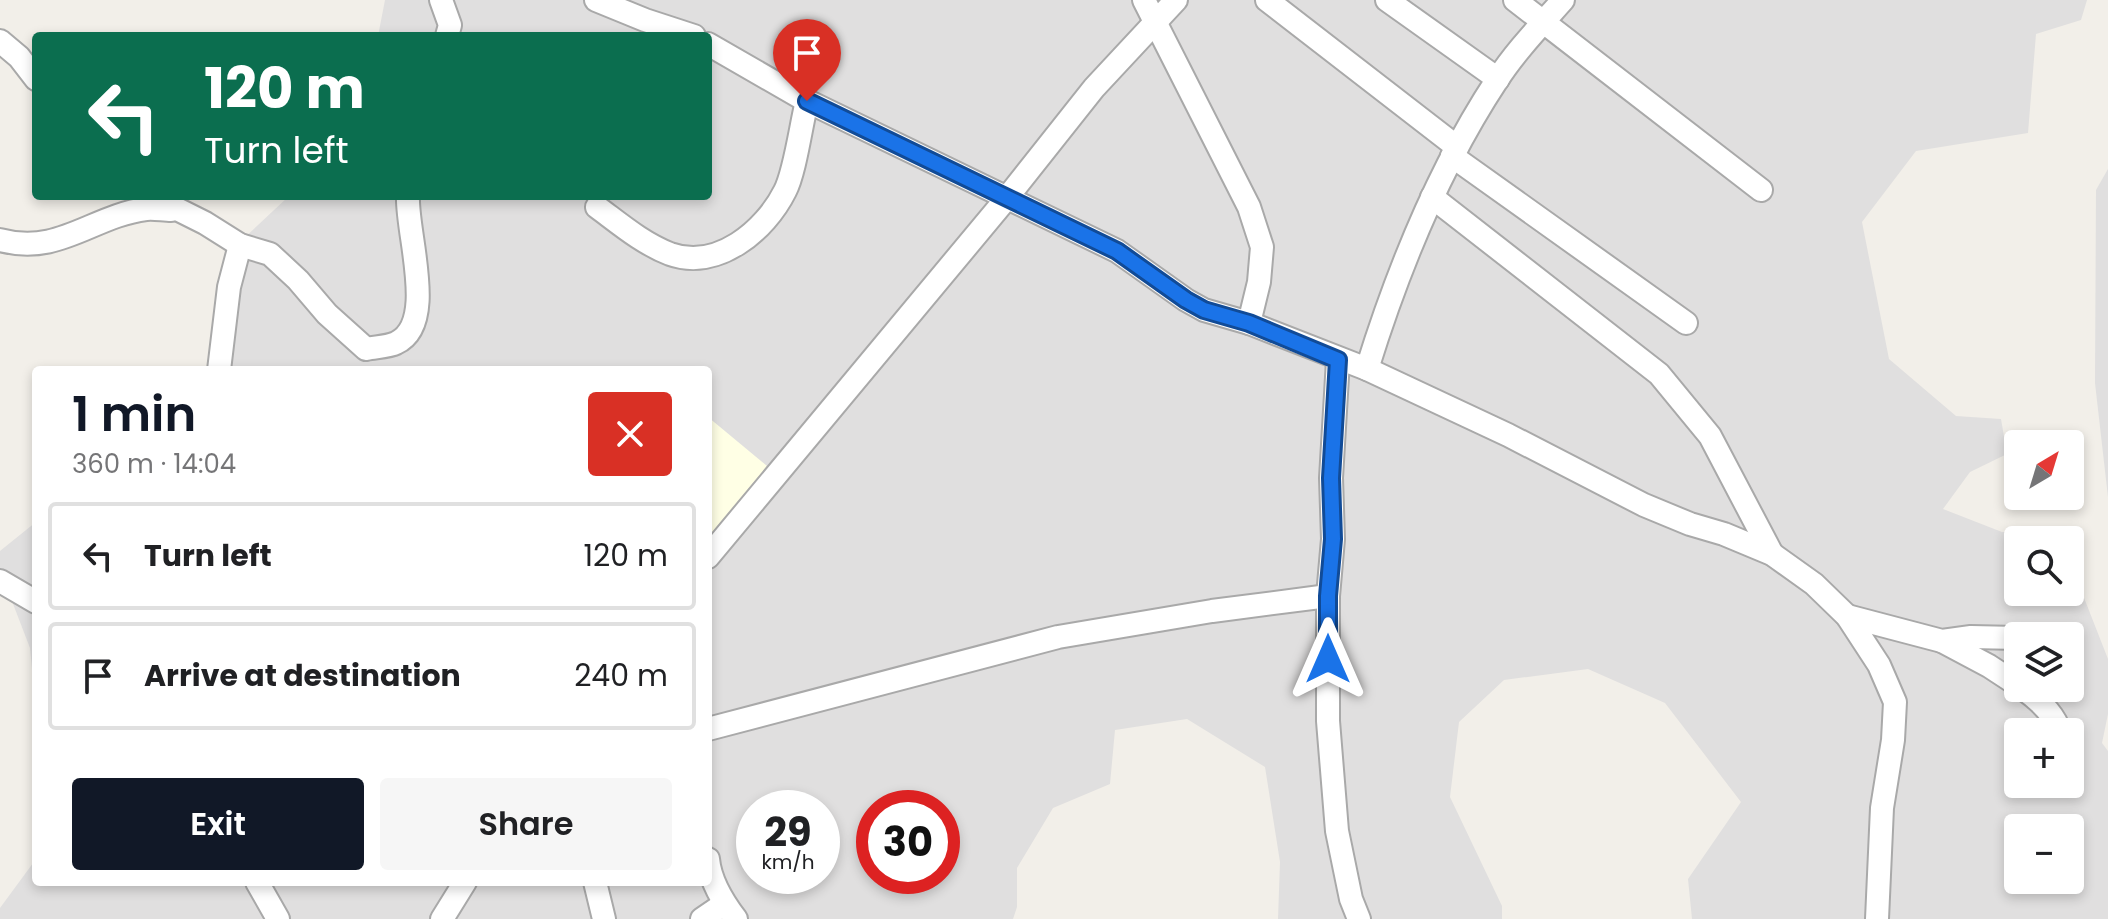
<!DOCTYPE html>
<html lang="en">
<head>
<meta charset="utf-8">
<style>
	body { margin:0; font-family:Poppins,sans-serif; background:#f6f6f6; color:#202124; height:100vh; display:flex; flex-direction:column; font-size:30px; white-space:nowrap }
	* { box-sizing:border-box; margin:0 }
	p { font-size:26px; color:#757577 }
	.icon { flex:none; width:44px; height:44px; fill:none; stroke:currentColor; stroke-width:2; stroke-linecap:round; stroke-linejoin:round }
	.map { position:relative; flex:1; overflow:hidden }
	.sheet { position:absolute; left:32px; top:366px; width:680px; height:520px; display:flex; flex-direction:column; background:#fff; border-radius:8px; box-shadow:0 4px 12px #0003 }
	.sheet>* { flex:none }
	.top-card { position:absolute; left:32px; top:32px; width:680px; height:168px; border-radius:8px; box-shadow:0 4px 12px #0003; background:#0b6e4f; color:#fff; overflow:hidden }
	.needle { width:52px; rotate:38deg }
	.buttons { position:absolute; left:2004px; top:430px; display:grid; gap:16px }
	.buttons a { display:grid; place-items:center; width:80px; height:80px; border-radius:8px; background:#fff; box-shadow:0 4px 12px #0003; font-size:40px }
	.speed { position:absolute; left:736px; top:790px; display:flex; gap:16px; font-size:40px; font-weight:700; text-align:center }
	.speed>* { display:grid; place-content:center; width:104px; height:104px; border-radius:50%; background:#fff; box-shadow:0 4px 12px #0003; line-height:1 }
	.speed small { font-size:20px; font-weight:400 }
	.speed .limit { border:12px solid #d22; background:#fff; color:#111 }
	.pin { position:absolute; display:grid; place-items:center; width:68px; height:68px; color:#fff; margin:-82px -34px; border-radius:50% 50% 50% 0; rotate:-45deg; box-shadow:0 0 8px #0007 }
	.pin .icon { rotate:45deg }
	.me { position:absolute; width:88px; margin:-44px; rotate:0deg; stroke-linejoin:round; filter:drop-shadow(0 0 6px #0008) }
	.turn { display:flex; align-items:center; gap:28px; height:168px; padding:0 40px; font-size:36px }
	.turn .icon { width:104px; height:104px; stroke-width:2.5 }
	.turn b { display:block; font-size:56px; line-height:68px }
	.round { display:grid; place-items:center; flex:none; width:84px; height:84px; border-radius:8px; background:#f6f6f6 }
	.head { display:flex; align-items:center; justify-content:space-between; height:136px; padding:0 40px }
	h1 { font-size:48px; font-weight:600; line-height:60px; color:#111827 }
	.button { display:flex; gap:16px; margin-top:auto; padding:16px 40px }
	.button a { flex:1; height:92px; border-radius:8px; background:#111827; color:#fff; font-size:32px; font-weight:600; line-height:92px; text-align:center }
	.button a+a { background:#f6f6f6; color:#202124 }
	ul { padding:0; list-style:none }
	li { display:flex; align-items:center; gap:24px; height:108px; margin:0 16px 12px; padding:0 24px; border:4px solid #e0e0e0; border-radius:8px }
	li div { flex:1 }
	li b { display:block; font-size:30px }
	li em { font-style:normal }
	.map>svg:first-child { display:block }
	.residential { fill:#e0dfdf; fill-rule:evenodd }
	.education { fill:#ffffe5 }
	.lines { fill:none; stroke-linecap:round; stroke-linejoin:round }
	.minor-casing { stroke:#a9a9a9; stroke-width:26 }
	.minor { stroke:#fff; stroke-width:22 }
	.route-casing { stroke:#114b97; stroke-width:20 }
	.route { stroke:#1a73e8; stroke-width:14 }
</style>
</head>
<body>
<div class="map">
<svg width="2108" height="919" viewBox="0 0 2108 919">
	<rect width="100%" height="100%" fill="#f2efe9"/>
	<g class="residential">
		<path d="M 385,0 L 2087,0 L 2081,20 L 2036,34 L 2028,133 L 1916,151 L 1862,222 L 1889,359 L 1956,416 L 2001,419 L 2007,454 L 1970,472 L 1943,509 L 2002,532 L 2059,533 L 2061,540 L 2018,540 L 2018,592 L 2070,592 L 2070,562 L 2108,659 L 2108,714 L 2102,743 L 2108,751 L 2108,919 L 1692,919 L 1688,879 L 1741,802 L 1665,703 L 1588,669 L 1504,680 L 1459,722 L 1450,797 L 1502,906 L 1502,919 L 1278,919 L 1280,862 L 1265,767 L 1187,719 L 1115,730 L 1110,784 L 1053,808 L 1017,868 L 1017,907 L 1013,919 L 0,919 L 0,908 L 36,859 L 36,882 L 708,882 L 708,370 L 216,370 L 241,241 L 289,196 L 708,196 L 708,36 L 378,36 ZM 2018,636 L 2070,636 L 2070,688 L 2018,688 ZM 2018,732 L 2070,732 L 2070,784 L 2018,784 ZM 754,808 L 822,808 L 822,876 L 754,876 ZM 874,808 L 942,808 L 942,876 L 874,876 ZM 2018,828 L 2070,828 L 2070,880 L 2018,880 Z"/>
		<path d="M 2108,169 L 2108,497 L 2095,383 L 2096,190 Z"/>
		<path d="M 36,522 L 36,710 L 30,648 L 0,570 L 0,551 Z"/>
	</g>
	<path class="education" d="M 708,417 L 767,466 L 708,538 Z"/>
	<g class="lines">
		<defs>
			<g id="minor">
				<path d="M 441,0 L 450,25 L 447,36"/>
				<path d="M 596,0 L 645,20 L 694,36"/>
				<path d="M 1144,0 L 1249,207 L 1262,247 L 1259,282 L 1249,323"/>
				<path d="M 1267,0 L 1457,147"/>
				<path d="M 1387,0 L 1498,79"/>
				<path d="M 1515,0 L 1761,190"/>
				<path d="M 0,41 L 19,57 L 36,79"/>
				<path d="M 708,44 L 807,101 L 1117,251 L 1186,300 L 1204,310 L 1249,323 L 1367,369 L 1508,435 L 1644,505 L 1690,524 L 1724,534 L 1772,554 L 1814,584 L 1847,616 L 1879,665 L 1895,702 L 1893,740 L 1882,808 L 1877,919"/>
				<path d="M 1452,156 L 1686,323"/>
				<path d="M 151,196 L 205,223 L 240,245 L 270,254 L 298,280 L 327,314 L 366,349 C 375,347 388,347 396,343 C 438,324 406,233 408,196"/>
				<path d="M 1432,197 L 1659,374 L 1710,436 L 1772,554"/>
				<path d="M 597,207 C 620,224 642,243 670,254 C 717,271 765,231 785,191 C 795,172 801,125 807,101"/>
				<path d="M 0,240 C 59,256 92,216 146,209 C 154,208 163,210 171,210"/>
				<path d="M 1338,360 L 1331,478 L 1333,539 L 1328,596 L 1328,721 L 1337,831 L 1351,899 L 1359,919"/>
				<path d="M 1367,369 C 1398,269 1439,168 1497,80 C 1515,52 1540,26 1563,0"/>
				<path d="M 219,370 L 229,287 L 240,245"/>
				<path d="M 708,557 L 1006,199 L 1094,88 L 1176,0"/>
				<path d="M 0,581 L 36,602"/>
				<path d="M 1847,616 L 1942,641 L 1971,637 L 2018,638"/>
				<path d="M 1942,641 L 1989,666 L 2018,685"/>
				<path d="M 2022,688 C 2038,699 2054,713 2060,732"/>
				<path d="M 708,729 L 1058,637 L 1212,611 L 1328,596"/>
				<path d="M 708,859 C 710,880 723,902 736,919"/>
				<path d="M 257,882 L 278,919"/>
				<path d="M 595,882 L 604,919"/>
				<path d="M 442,919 L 465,882"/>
				<path d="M 702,919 L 724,904"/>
			</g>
		</defs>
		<use href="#minor" class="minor-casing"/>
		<use href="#minor" class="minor"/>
	</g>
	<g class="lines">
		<defs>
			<path id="route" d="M 807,101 L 1117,251 L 1186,300 L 1204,310 L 1249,323 L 1338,360 L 1331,478 L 1333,539 L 1328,596 L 1328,659"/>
		</defs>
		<use href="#route" class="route-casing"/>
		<use href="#route" class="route"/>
	</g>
</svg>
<div class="buttons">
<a><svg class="needle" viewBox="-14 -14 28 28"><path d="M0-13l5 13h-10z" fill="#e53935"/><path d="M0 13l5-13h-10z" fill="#757577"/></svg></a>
<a><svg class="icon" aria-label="search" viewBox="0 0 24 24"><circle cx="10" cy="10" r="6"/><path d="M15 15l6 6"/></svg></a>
<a><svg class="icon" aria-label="layers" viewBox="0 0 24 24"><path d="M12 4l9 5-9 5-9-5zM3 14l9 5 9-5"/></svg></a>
<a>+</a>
<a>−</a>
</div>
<div class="speed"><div>29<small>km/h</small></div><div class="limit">30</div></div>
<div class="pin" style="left:807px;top:101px;background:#d93025"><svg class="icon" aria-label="arrive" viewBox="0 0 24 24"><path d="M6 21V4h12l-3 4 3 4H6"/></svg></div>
<svg class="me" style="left:1328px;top:659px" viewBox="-20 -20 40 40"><path d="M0-17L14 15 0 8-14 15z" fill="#1a73e8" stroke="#fff" stroke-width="4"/></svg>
<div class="top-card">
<div class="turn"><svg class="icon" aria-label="left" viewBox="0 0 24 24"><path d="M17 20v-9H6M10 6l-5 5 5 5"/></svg><div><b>120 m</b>Turn left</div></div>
</div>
<section class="sheet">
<div class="head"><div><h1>1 min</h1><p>360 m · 14:04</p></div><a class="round" style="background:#d93025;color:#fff"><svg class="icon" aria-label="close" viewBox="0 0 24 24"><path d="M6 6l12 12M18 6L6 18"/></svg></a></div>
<ul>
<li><svg class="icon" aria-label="left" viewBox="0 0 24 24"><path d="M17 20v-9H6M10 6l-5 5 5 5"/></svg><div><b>Turn left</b></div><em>120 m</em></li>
<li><svg class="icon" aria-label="arrive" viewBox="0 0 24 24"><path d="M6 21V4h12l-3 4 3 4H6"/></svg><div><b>Arrive at destination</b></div><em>240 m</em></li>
</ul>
<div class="button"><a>Exit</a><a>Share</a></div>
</section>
</div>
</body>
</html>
